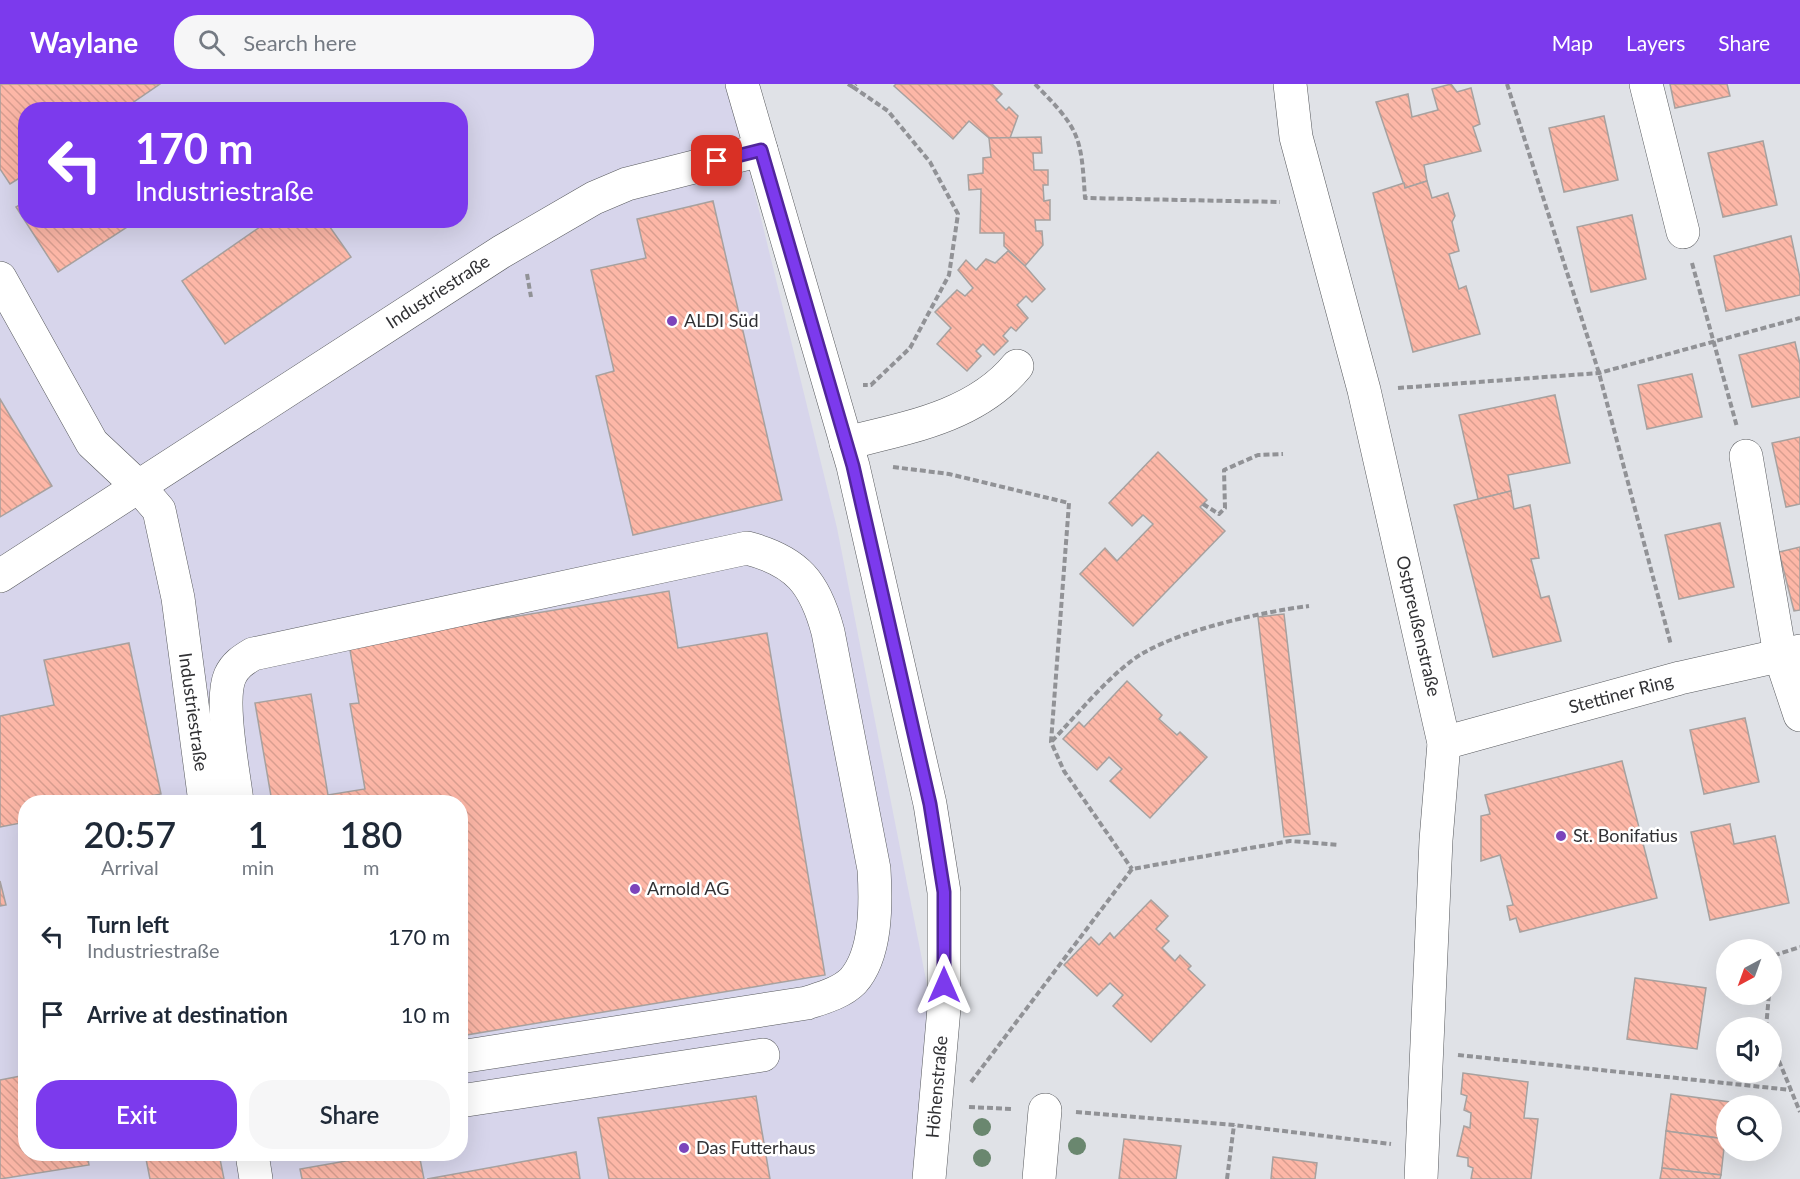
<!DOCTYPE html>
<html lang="en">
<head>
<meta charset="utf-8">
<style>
	body { margin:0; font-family:Lato,sans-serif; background:#f6f6f7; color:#1f2937; height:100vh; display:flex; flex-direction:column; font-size:22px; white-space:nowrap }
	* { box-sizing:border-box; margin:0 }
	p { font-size:20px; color:#747a83 }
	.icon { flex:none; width:33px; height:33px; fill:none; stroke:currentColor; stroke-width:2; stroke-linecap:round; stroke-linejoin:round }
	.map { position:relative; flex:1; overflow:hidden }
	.side { position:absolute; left:18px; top:711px; width:450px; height:366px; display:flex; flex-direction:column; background:#fff; border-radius:24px; box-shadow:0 6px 24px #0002 }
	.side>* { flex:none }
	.banner { position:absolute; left:18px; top:18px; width:450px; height:126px; border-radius:24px; box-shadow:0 6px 24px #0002; background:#7c3aed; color:#fff; overflow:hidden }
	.needle { width:39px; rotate:221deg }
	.fabs { position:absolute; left:1716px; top:855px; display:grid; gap:12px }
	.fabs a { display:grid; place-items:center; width:66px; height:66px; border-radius:50%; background:#fff; box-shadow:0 6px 24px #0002; font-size:30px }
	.pin { position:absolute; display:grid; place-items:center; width:51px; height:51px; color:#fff; margin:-26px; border-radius:12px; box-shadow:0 3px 9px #0006 }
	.me { position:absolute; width:66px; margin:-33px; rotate:0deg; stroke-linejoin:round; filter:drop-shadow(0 0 4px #0008) }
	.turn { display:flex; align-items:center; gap:21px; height:126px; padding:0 18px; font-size:27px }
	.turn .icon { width:78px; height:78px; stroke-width:2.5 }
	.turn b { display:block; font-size:42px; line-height:51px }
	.eta { display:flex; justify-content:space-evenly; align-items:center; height:102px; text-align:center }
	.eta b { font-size:36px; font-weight:600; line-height:42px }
	.primary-button { display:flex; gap:12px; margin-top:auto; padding:12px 18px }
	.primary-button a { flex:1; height:69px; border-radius:24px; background:#7c3aed; color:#fff; font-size:24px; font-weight:600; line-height:69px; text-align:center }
	.primary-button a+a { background:#f6f6f7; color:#1f2937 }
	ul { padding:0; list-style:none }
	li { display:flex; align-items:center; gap:18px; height:78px; padding:0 18px }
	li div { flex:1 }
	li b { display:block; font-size:22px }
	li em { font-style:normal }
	header { display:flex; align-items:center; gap:36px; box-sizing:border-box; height:84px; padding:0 30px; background:#7c3aed; color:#fff }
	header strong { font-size:28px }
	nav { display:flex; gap:33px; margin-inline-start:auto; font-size:21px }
	.search { width:420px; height:54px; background:#f6f6f7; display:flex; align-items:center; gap:15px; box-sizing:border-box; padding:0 21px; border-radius:24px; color:#747a83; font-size:22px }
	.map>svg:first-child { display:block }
	.industrial { fill:#d7d5eb; fill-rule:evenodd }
	.building { fill:url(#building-back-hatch); stroke:#a7a19f; stroke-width:1.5 }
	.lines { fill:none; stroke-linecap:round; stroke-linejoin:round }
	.minor-casing { stroke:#57595d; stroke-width:34 }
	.path { stroke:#919296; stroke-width:4; stroke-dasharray:6 3; stroke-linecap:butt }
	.minor { stroke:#fff; stroke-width:33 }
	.tree { fill:#6a876f }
	.route-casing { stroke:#51269a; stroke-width:15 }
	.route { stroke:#7c3aed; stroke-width:10 }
	.poi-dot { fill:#7c44bb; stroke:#fff; stroke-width:2 }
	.labels { text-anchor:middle; stroke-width:5; stroke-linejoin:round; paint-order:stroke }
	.street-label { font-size:18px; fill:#313134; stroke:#fff }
	.poi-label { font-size:18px; fill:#313134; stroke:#fff; text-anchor:start }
</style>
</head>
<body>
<header>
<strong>Waylane</strong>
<div class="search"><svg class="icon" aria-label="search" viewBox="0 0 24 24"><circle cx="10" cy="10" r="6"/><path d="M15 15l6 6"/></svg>Search here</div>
<nav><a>Map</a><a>Layers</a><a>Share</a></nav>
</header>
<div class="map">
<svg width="1800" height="1095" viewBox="0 0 1800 1095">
	<defs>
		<pattern id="building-back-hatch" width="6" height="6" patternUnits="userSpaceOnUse" patternTransform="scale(1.5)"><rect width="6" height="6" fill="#fdb7a7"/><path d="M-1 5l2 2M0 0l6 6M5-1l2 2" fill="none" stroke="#d99e90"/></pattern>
	</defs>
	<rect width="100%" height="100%" fill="#e0e2e7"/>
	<path class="industrial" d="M 0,0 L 728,0 L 837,444 L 930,916 L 912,1095 L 0,1095 ZM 26,26 L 460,26 L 460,136 L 26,136 ZM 26,718 L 460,718 L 460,1070 L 26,1070 Z"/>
	<g class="building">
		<path d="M 0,0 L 160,0 L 122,26 L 26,26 L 26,90 L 10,100 L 0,85 Z"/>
		<path d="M 896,0 L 992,0 L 1002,10 L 996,16 L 1006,26 L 1009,23 L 1018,32 L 1010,54 L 989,54 L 969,37 L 953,55 L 894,2 Z"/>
		<path d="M 1451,0 L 1457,8 L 1471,4 L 1480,40 L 1473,43 L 1481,67 L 1424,81 L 1427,97 L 1405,104 L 1376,18 L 1408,10 L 1412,33 L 1438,26 L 1432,5 Z"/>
		<path d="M 1670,0 L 1727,0 L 1730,12 L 1675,24 Z"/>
		<path d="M 1604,32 L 1618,96 L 1564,108 L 1549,44 Z"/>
		<path d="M 1041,53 L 1042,69 L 1033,69 L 1034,86 L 1048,86 L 1048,101 L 1043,101 L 1044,117 L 1050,116 L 1050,136 L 1035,136 L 1036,147 L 1042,147 L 1043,161 L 1025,182 L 1004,162 L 1004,149 L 980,149 L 981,105 L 969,106 L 968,91 L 983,89 L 983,74 L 991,73 L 989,54 Z"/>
		<path d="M 1763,57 L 1777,121 L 1723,133 L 1708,69 Z"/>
		<path d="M 1427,97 L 1432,114 L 1448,109 L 1455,132 L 1452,138 L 1459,167 L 1449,170 L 1459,205 L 1466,202 L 1480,250 L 1413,268 L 1373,109 L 1404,99 L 1405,104 Z"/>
		<path d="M 26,117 L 26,136 L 138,136 L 58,188 L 16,123 Z"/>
		<path d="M 713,117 L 782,416 L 633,451 L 596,292 L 614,287 L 591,186 L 646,174 L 637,135 Z"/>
		<path d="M 1632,131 L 1646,195 L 1591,208 L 1577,143 Z"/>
		<path d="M 270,136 L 325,136 L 351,173 L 225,260 L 182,197 Z"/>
		<path d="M 1791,152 L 1800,194 L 1800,211 L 1726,227 L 1714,172 Z"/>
		<path d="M 1008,167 L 1025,182 L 1045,205 L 1032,218 L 1026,212 L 1017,221 L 1028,234 L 1016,247 L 1011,243 L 1003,252 L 1008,257 L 994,271 L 983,260 L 976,267 L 981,272 L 967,287 L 937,260 L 951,244 L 935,228 L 957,206 L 965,212 L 973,204 L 958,186 L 966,176 L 976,186 L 986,175 L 995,179 Z"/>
		<path d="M 1795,258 L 1800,280 L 1800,313 L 1752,323 L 1739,271 Z"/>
		<path d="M 1692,290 L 1702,333 L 1647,345 L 1638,301 Z"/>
		<path d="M 1555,311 L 1570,379 L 1508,391 L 1511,407 L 1478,415 L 1459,331 Z"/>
		<path d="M 0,315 L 52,402 L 0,433 Z"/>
		<path d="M 1800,353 L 1800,420 L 1786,423 L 1772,359 Z"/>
		<path d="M 1158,368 L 1207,416 L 1200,423 L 1225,447 L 1133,542 L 1080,490 L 1105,464 L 1117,477 L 1153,440 L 1143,431 L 1132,442 L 1109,419 Z"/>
		<path d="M 1511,407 L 1514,425 L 1530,421 L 1539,474 L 1531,475 L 1541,514 L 1549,512 L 1561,557 L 1493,573 L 1454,421 Z"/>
		<path d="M 1720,439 L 1734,503 L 1679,515 L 1665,451 Z"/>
		<path d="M 1800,463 L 1800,526 L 1794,527 L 1779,468 Z"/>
		<path d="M 669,507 L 678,564 L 767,549 L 825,891 L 460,952 L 460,718 L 272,718 L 255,619 L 311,610 L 328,711 L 365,705 L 350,620 L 359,619 L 349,560 Z"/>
		<path d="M 1284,530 L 1310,750 L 1284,753 L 1258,533 Z"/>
		<path d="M 129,559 L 161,710 L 120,718 L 26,718 L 26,738 L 0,743 L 0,632 L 54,621 L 44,576 Z"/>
		<path d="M 1127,597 L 1162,631 L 1159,635 L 1177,651 L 1180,648 L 1207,673 L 1150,734 L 1110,697 L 1122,685 L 1109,673 L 1097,686 L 1063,655 L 1079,638 L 1084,643 Z"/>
		<path d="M 1745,634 L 1759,698 L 1704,710 L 1690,646 Z"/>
		<path d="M 1622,677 L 1657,814 L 1520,848 L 1516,834 L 1510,836 L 1507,822 L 1513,821 L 1500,771 L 1481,777 L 1481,732 L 1490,730 L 1485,711 Z"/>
		<path d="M 1730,740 L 1734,760 L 1775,752 L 1789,819 L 1710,836 L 1691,748 Z"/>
		<path d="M 0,797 L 6,821 L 0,822 Z"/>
		<path d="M 1151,816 L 1168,832 L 1156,845 L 1169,857 L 1162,864 L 1175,877 L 1180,871 L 1191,882 L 1188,885 L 1205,901 L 1151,958 L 1113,922 L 1123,911 L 1110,899 L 1097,912 L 1064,881 L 1091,853 L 1099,861 L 1110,849 L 1114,854 Z"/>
		<path d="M 1635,894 L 1706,904 L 1697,965 L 1627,955 Z"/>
		<path d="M 1463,989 L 1528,998 L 1524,1034 L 1538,1035 L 1531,1095 L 1471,1095 L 1473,1084 L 1468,1082 L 1468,1074 L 1457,1072 L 1464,1042 L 1470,1044 L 1471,1029 L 1464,1026 L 1467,1012 L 1461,1010 Z"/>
		<path d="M 26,991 L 26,1070 L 87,1070 L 89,1081 L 0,1095 L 0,996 Z"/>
		<path d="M 1671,1010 L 1730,1018 L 1730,1022 L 1726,1022 L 1725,1055 L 1666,1047 Z"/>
		<path d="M 756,1012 L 770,1095 L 609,1095 L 598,1034 Z"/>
		<path d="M 1666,1047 L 1725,1055 L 1721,1091 L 1662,1084 Z"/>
		<path d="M 1124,1055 L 1181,1062 L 1176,1095 L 1119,1095 Z"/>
		<path d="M 576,1068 L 580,1095 L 427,1095 Z"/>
		<path d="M 145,1070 L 219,1070 L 224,1095 L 150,1095 Z"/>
		<path d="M 386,1070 L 419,1070 L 424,1095 L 302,1095 L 300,1085 Z"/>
		<path d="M 1273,1073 L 1317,1079 L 1315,1095 L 1271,1095 Z"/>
		<path d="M 1662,1084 L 1721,1091 L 1720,1095 L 1660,1095 Z"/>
	</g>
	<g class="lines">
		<defs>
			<g id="minor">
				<path d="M 742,0 L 853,382 L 930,720 L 944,808 L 944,924 L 929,1095"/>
				<path d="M 1290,0 L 1296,53 L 1364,306 L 1444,659 L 1436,756 L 1421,1095"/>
				<path d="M 1646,0 L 1683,148"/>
				<path d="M 0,194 L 92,359 L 140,404 L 159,426 L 178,514 L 205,718"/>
				<path d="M 846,359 C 907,344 976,332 1017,282"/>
				<path d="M 1746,372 L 1780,571 L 1800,631"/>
				<path d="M 0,492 L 501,168 L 594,114 L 627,100 L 761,66"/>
				<path d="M 1444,659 L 1680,594 L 1800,567"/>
				<path d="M 237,718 C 234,690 219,617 230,592 C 235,581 243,576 253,570 L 747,464 C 797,477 815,499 828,548 L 874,785 C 876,819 877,870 853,897 C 841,909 822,914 807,919 L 460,973"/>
				<path d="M 460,1017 L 763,971"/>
				<path d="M 252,1070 L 256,1095"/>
				<path d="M 1039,1095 L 1045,1026"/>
			</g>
		</defs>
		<use href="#minor" class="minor-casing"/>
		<g class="path">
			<path d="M 848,0 L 853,3 L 856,0"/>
			<path d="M 1035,0 C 1080,46 1081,51 1085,114 L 1280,118"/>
			<path d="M 1507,0 L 1599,289 L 1671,561"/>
			<path d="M 853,3 L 888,27 L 930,78 L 958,130 L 949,191 L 910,264 L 871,301 L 863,301"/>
			<path d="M 1692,179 L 1737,343"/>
			<path d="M 527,190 L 531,213"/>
			<path d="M 1398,304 L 1599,289 L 1800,234"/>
			<path d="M 893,383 L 949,390 L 1069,419 L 1051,658 L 1064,687 L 1132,785"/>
			<path d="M 1203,420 L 1219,430 L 1225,424 L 1224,386 L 1258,371 L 1283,370"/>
			<path d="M 1052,657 C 1077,631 1114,585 1145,568 C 1186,545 1261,528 1309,522"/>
			<path d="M 1772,879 L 1772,872 L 1800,863"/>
			<path d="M 1766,944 L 1769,910"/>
			<path d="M 1772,960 L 1800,1028"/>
			<path d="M 1458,971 L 1791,1006"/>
			<path d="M 971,998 L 1132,785 L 1290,757 L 1339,761"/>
			<path d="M 969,1023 L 1012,1025"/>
			<path d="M 1076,1028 L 1234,1041 L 1391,1060"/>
			<path d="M 1227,1095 L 1234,1041"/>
		</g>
		<use href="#minor" class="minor"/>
	</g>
	<g class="tree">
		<circle cx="982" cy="1043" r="9"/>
		<circle cx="1077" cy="1062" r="9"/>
		<circle cx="982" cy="1074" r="9"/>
	</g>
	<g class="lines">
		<defs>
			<path id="route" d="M 717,77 L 761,66 L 853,382 L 930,720 L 944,808 L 944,901"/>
		</defs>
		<use href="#route" class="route-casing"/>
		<use href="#route" class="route"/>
	</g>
	<g class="poi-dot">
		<circle cx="672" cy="237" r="6"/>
		<circle cx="1561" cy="752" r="6"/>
		<circle cx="635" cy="805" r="6"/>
		<circle cx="684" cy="1064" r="6"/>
	</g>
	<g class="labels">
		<g class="street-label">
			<text transform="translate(438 208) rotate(-33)" y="6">Industriestraße</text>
			<text transform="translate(1418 542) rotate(77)" y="6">Ostpreußenstraße</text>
			<text transform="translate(1621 610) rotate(-15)" y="6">Stettiner Ring</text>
			<text transform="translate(193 628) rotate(82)" y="6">Industriestraße</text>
			<text transform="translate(937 1003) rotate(-85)" y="6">Höhenstraße</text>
		</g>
		<g class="poi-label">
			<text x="684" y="243">ALDI Süd</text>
			<text x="1573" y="758">St. Bonifatius</text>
			<text x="647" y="811">Arnold AG</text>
			<text x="696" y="1070">Das Futterhaus</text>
		</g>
	</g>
</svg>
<div class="fabs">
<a><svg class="needle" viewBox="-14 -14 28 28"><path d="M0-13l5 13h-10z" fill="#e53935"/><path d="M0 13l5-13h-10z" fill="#747a83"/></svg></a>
<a><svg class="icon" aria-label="sound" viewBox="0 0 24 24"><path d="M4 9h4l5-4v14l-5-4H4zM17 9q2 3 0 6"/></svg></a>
<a><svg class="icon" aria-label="search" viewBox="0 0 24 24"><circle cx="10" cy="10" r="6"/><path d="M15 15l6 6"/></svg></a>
</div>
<div class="pin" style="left:717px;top:77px;background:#d93025"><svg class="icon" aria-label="arrive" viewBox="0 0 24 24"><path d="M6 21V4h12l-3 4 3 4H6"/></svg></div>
<svg class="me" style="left:944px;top:901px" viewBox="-20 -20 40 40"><path d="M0-17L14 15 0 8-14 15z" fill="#7c3aed" stroke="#fff" stroke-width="4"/></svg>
<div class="banner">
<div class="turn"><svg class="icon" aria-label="left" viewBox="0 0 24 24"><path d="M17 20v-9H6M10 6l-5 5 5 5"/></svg><div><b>170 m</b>Industriestraße</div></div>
</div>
<section class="side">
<div class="eta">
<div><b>20:57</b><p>Arrival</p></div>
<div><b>1</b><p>min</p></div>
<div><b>180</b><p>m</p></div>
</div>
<ul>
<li><svg class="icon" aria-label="left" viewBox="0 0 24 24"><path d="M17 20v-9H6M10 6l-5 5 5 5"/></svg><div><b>Turn left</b><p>Industriestraße</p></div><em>170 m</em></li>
<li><svg class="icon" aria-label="arrive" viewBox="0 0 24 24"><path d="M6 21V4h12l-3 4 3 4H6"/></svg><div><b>Arrive at destination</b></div><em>10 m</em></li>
</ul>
<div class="primary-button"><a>Exit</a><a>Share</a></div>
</section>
</div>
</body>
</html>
